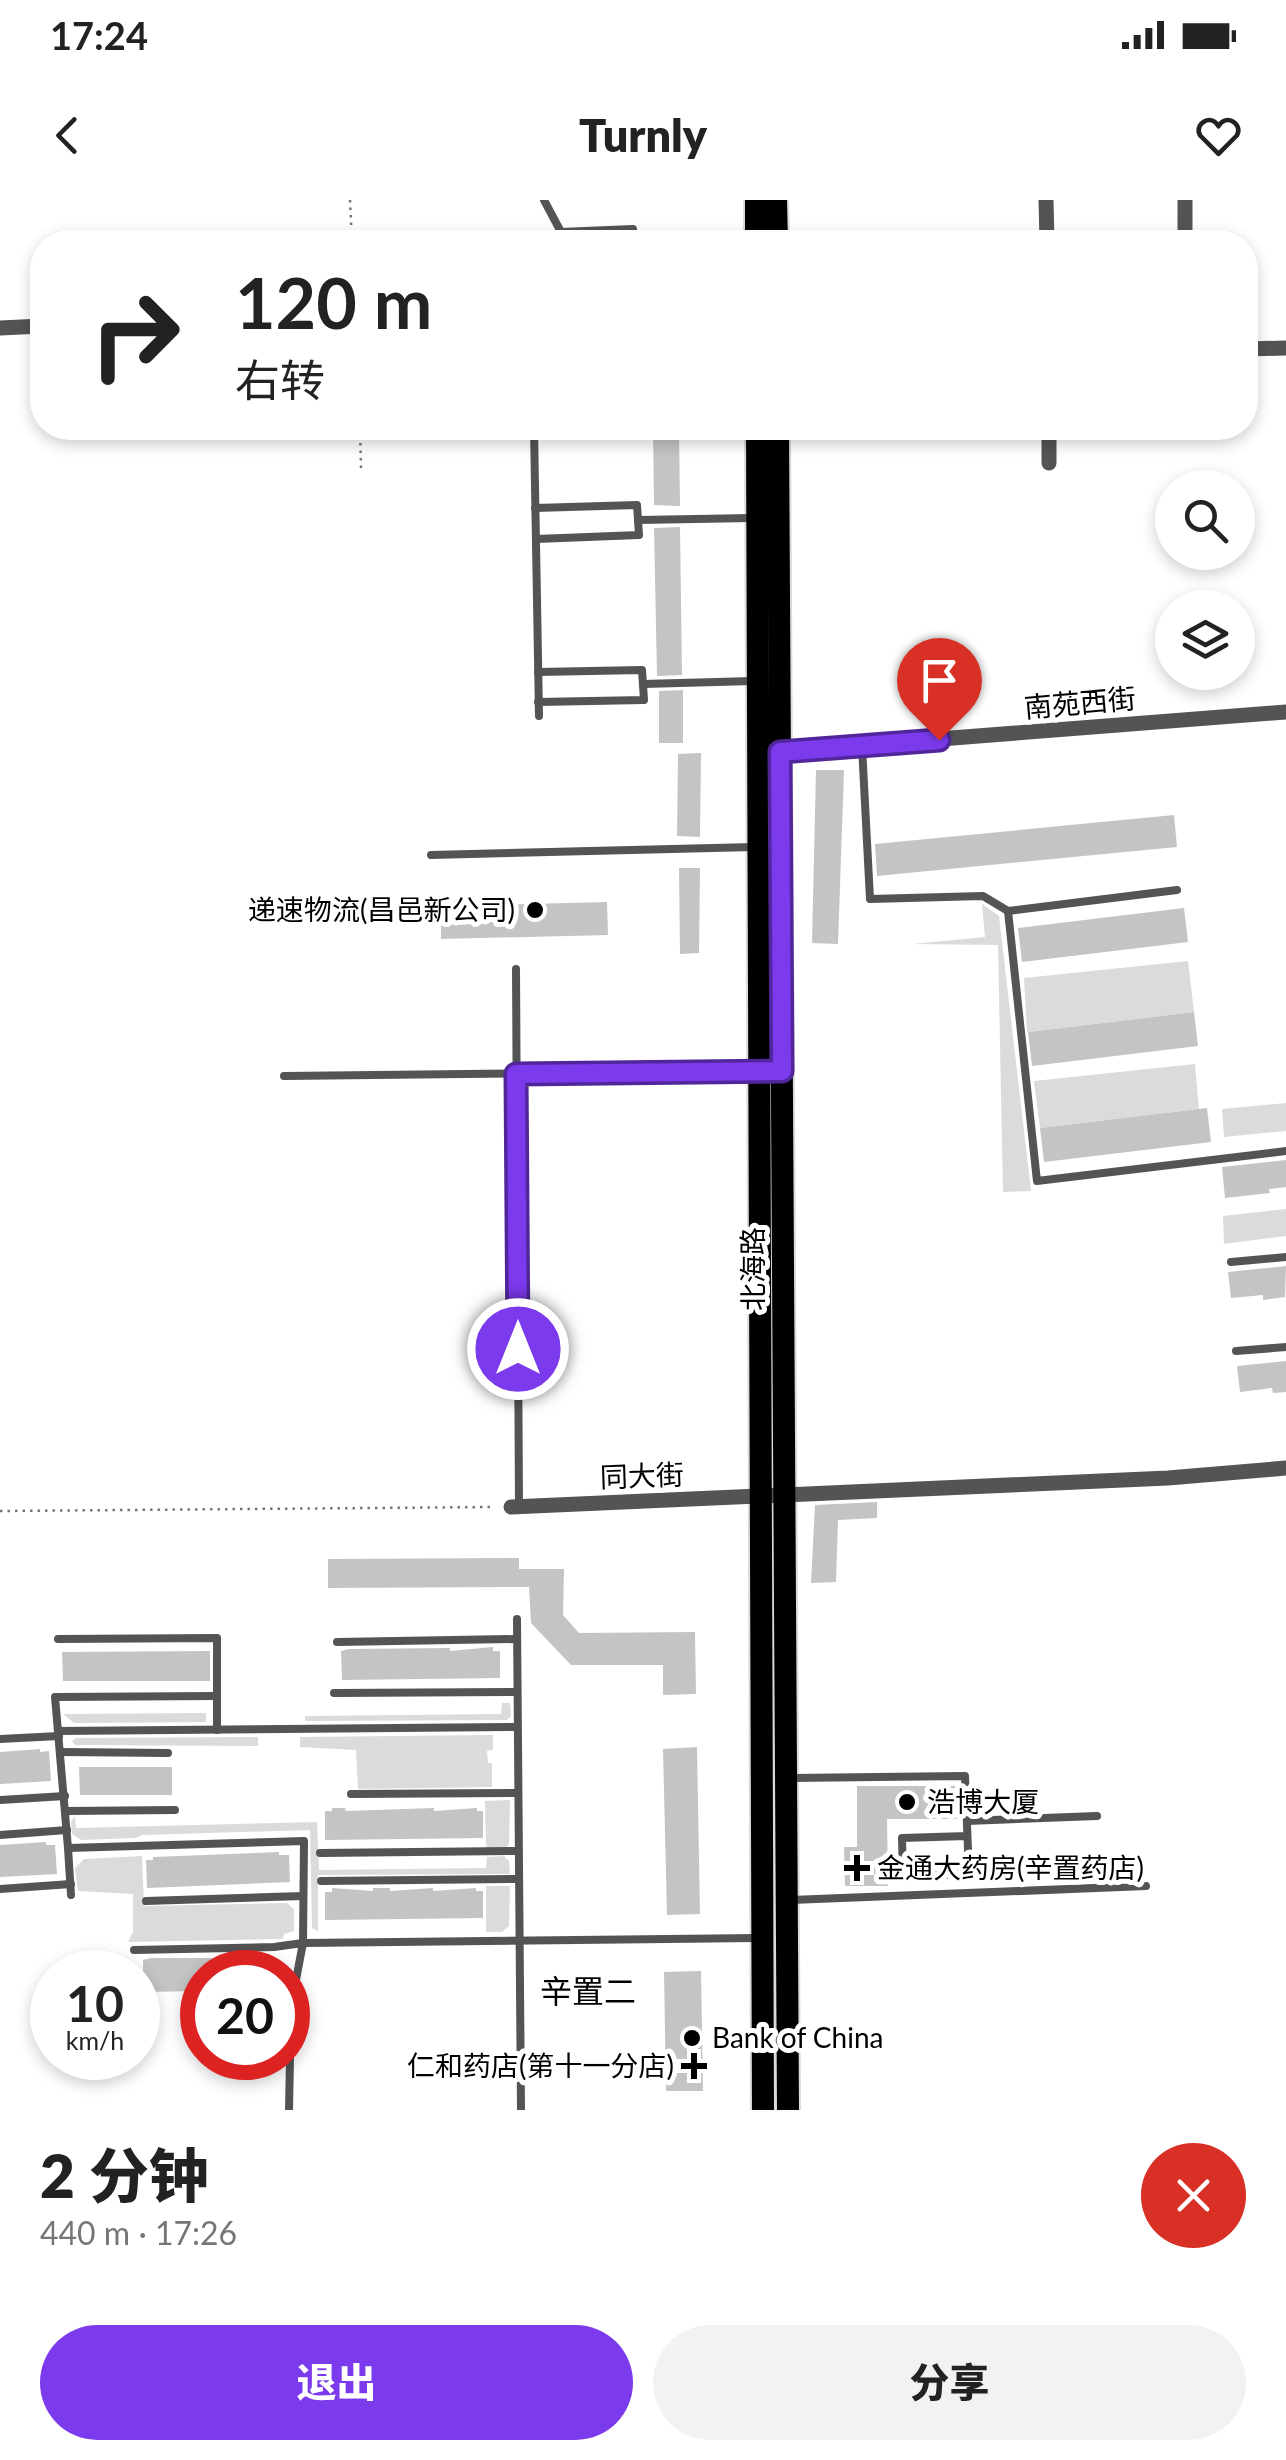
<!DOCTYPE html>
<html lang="zh">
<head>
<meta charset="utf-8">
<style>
	body { margin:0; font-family:Lato,"Noto Sans SC",sans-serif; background:#f2f2f2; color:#222; height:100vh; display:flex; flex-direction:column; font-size:38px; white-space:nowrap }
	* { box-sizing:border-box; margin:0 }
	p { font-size:32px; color:#767676 }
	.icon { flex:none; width:55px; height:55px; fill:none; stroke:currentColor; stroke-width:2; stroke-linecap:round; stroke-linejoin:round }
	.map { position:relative; height:1910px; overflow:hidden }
	.drawer { display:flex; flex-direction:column; background:#fff; flex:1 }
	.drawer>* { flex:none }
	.guide { position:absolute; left:30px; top:30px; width:1228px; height:210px; border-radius:40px; box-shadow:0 5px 15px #0003; background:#fff; color:#222; overflow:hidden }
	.buttons { position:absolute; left:1155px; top:270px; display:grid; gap:20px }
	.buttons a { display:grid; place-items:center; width:100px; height:100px; border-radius:50%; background:#fff; box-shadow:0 5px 15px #0003; font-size:50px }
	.speed { position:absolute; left:30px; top:1750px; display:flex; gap:20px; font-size:50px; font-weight:700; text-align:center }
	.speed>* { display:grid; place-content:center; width:130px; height:130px; border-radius:50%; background:#fff; box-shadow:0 5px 15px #0003; line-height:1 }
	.speed small { font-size:25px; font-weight:400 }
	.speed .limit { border:15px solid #d22; background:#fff; color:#111 }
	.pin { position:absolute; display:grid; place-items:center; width:85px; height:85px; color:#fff; margin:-102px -42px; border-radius:50% 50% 50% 0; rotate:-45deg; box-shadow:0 0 10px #0007 }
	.pin .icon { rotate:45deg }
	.me { position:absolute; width:110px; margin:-55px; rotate:0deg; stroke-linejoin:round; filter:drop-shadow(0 0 8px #0008) }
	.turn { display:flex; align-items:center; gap:35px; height:210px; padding:0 40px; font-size:45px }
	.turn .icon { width:130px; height:130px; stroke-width:2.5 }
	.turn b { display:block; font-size:70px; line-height:85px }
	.round { display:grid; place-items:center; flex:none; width:105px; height:105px; border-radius:52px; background:#f2f2f2 }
	.summary { display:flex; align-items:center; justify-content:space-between; height:170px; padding:0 40px }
	h1 { font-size:60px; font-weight:800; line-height:75px }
	.cta { display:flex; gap:20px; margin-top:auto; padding:20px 40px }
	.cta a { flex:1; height:115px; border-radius:60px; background:#7c3aed; color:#fff; font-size:40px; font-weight:800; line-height:115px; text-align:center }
	.cta a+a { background:#f2f2f2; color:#222 }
	.status { display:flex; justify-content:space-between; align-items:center; height:70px; padding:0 50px; background:#fff; direction:ltr }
	.status svg { height:28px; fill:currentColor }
	header { display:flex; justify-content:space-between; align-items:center; height:130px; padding:0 40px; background:#fff; font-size:45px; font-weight:800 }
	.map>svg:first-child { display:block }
	.green { fill:#dbdbdb }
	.building { fill:#c4c4c4 }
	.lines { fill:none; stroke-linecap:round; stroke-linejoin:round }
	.primary-casing { stroke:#dbdbdb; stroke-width:26 }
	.path { stroke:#767676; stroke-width:2.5; stroke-dasharray:2.5 5; stroke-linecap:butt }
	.lane { stroke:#545454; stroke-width:8 }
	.street { stroke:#545454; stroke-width:15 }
	.primary { stroke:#000; stroke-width:22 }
	.route-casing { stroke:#51269a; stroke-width:25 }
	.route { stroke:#7c3aed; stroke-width:18 }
	.poi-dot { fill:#000; stroke:#fff; stroke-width:4 }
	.labels { text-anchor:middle; stroke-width:10; stroke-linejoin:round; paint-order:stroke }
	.street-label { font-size:28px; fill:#000; stroke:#fff }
	.poi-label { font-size:28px; fill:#000; stroke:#fff; text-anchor:start }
	.quarter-label { font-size:32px; fill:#000; stroke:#fff }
</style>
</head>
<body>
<div class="status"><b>17:24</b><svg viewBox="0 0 49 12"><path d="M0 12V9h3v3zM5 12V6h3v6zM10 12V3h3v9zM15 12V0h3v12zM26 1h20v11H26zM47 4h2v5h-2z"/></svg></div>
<header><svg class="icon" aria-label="back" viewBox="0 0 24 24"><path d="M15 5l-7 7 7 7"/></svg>Turnly<svg class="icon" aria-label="heart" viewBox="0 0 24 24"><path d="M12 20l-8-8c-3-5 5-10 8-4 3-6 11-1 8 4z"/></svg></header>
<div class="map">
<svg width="1286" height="1910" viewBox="0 0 1286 1910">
	<rect width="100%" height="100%" fill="#fff"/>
	<g class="green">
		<path d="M 982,704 L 999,716 L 1031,991 L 1003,992 L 998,745 L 912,744 L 985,737 Z"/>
		<path d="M 1188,761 L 1194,812 L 1027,832 L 1024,778 Z"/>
		<path d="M 1195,864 L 1199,909 L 1040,928 L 1034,881 Z"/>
		<path d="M 1286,903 L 1286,931 L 1224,937 L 1222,909 Z"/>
		<path d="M 1286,1009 L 1286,1036 L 1224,1044 L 1223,1016 Z"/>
		<path d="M 502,1503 L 510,1503 L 511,1516 L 507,1520 L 305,1521 L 305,1516 L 501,1514 Z"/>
		<path d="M 206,1513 L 206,1522 L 74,1523 L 63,1514 Z"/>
		<path d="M 493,1535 L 493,1550 L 487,1551 L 488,1563 L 492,1563 L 492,1587 L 358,1589 L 356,1550 L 300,1547 L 300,1537 Z"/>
		<path d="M 258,1537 L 258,1546 L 75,1545 L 72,1541 L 76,1538 Z"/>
		<path d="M 510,1600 L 509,1644 L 506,1648 L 486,1648 L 485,1601 Z"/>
		<path d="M 75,1616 L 76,1628 L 317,1622 L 319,1670 L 486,1668 L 487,1657 L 504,1656 L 509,1661 L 510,1674 L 318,1675 L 318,1731 L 312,1728 L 310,1630 L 142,1635 L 136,1638 L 81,1640 L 72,1634 L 71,1622 Z"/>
		<path d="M 142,1656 L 144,1706 L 287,1703 L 294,1709 L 294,1731 L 284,1734 L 283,1739 L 128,1742 L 133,1732 L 133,1694 L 78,1691 L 75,1668 L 84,1659 Z"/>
		<path d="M 486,1686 L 510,1686 L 509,1726 L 502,1732 L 486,1732 Z"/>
	</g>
	<g class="building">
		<path d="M 653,228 L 679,228 L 680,306 L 654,305 Z"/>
		<path d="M 680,327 L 682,475 L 657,476 L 654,328 Z"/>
		<path d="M 683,490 L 683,543 L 659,543 L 659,491 Z"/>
		<path d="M 701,553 L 700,637 L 677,636 L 678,554 Z"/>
		<path d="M 816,570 L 844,570 L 838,744 L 812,743 Z"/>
		<path d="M 1174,615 L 1177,647 L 877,676 L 875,644 Z"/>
		<path d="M 679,668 L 700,668 L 699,753 L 680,754 Z"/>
		<path d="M 607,702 L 608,735 L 441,739 L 441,706 Z"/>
		<path d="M 1184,708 L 1188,742 L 1022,762 L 1018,728 Z"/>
		<path d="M 1194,812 L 1198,846 L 1032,866 L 1028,832 Z"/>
		<path d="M 1207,908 L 1211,942 L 1044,962 L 1040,928 Z"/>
		<path d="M 1286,960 L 1286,987 L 1269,989 L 1270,993 L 1225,998 L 1222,967 Z"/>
		<path d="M 1286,1066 L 1285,1097 L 1263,1100 L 1263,1095 L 1231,1098 L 1228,1072 Z"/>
		<path d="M 1286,1161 L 1286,1192 L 1273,1193 L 1272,1188 L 1240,1192 L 1237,1166 Z"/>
		<path d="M 877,1302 L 877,1318 L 838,1320 L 836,1382 L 811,1383 L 815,1305 Z"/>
		<path d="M 519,1358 L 519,1369 L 564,1369 L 563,1415 L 579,1433 L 695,1432 L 696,1494 L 663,1495 L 663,1465 L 571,1465 L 531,1423 L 529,1387 L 328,1388 L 328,1359 Z"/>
		<path d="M 493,1447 L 493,1451 L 500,1451 L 500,1478 L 342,1480 L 341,1451 L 349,1449 L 450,1448 L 450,1451 Z"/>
		<path d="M 210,1451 L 210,1481 L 63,1481 L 62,1452 Z"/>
		<path d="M 697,1547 L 700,1714 L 667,1715 L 663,1549 Z"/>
		<path d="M 40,1549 L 40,1552 L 49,1551 L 51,1581 L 0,1584 L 0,1552 Z"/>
		<path d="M 79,1567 L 172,1567 L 172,1595 L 80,1595 Z"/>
		<path d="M 857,1586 L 956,1586 L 957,1619 L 887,1619 L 888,1686 L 845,1686 L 844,1647 L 857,1647 Z"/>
		<path d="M 332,1608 L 345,1608 L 346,1611 L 434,1608 L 434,1611 L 477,1608 L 477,1611 L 483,1611 L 483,1638 L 325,1640 L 325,1611 L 332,1611 Z"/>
		<path d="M 46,1642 L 46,1645 L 55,1645 L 57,1674 L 0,1677 L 0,1645 Z"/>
		<path d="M 279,1652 L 279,1655 L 289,1655 L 290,1682 L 147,1688 L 146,1660 L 153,1660 L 153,1657 Z"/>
		<path d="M 332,1688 L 373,1691 L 373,1688 L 390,1688 L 390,1691 L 433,1688 L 433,1691 L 476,1688 L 476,1691 L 483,1691 L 483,1718 L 325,1720 L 325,1692 L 332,1692 Z"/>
		<path d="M 151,1758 L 271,1758 L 272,1772 L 202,1772 L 202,1791 L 143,1792 L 143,1760 Z"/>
		<path d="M 701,1771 L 703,1891 L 666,1891 L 664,1772 Z"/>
	</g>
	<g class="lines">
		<defs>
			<g id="primary">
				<path d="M 756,0 L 756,42"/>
				<path d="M 776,0 L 777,42"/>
				<path d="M 757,228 L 763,1910"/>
				<path d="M 778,228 L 788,1910"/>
			</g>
		</defs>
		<use href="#primary" class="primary-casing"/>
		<g class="path">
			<path d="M 350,0 L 352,42"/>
			<path d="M 360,228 L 361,268"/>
			<path d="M 0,1311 L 494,1307"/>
		</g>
		<g class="lane">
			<path d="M 544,0 L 561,32 L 633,29"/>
			<path d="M 534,228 L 539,516"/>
			<path d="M 535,308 L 637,305 L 639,335 L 536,339"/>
			<path d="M 638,320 L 752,318"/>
			<path d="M 538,472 L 642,470 L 644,500 L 538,502"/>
			<path d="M 643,484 L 753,481"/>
			<path d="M 862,546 L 870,699 L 983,696 L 1008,711 L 1037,981 L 1286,951"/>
			<path d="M 431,655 L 754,647"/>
			<path d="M 1008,711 L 1177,690"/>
			<path d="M 516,769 L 519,1306"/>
			<path d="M 284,876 L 757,871"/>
			<path d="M 1231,1062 L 1286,1057"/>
			<path d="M 1236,1151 L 1286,1147"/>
			<path d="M 517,1419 L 521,1910"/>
			<path d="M 58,1439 L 217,1438 L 217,1530"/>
			<path d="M 337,1442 L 517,1439"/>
			<path d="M 334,1493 L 517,1492"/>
			<path d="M 217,1496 L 55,1497 L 68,1648 L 304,1641 L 303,1743 L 758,1738"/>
			<path d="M 58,1531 L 516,1527"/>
			<path d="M 0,1539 L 59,1536"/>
			<path d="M 60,1552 L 168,1553"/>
			<path d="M 790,1578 L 965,1576 L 969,1674 L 903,1676 L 902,1638 L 967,1636"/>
			<path d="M 351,1594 L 517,1593"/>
			<path d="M 0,1600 L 65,1596"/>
			<path d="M 67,1611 L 175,1610"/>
			<path d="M 967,1621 L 1097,1616"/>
			<path d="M 0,1635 L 67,1630"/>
			<path d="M 68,1648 L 71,1695"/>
			<path d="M 320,1653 L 518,1651"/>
			<path d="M 321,1681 L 518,1679"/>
			<path d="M 0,1689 L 71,1684"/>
			<path d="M 791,1700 L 1146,1686"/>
			<path d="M 146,1701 L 303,1696"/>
			<path d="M 134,1750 L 274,1747 L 303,1743 L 291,1806 L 289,1910"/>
		</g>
		<g class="street">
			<path d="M 1046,0 L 1047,42"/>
			<path d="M 1185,0 L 1185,42"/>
			<path d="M 0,128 L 42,126"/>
			<path d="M 1245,149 L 1286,148"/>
			<path d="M 1049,228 L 1049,263"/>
			<path d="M 772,552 L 1286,512"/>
			<path d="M 511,1307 L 1168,1278 L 1286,1268"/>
		</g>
		<use href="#primary" class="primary"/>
	</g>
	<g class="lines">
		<defs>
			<path id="route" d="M 518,1149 L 516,874 L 782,871 L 780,552 L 939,540"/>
		</defs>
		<use href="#route" class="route-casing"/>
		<use href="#route" class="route"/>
	</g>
	<g class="poi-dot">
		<circle cx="535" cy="710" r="10"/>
		<circle cx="907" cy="1602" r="10"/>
		<path d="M852 1653h10v10h10v10h-10v10h-10v-10h-10v-10h10z"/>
		<circle cx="692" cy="1838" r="10"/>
		<path d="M689 1851h10v10h10v10h-10v10h-10v-10h-10v-10h10z"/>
	</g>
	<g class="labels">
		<g class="street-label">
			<text transform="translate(1080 503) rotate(-5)" y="10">南苑西街</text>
			<text transform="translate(753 1069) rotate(-90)" y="10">北海路</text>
			<text transform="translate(642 1276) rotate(-2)" y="10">同大街</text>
		</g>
		<g class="poi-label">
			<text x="515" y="720" text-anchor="end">递速物流(昌邑新公司)</text>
			<text x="927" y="1612">浩博大厦</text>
			<text x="877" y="1678">金通大药房(辛置药店)</text>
			<text x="712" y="1848">Bank of China</text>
			<text x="674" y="1876" text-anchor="end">仁和药店(第十一分店)</text>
		</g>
		<g class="quarter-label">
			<text x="588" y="1803">辛置二</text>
		</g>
	</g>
</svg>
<div class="buttons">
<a><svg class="icon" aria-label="search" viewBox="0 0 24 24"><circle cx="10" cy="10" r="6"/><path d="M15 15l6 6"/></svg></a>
<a><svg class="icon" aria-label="layers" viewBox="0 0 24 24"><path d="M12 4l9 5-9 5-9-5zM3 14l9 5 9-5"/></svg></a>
</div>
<div class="speed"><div>10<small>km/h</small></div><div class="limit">20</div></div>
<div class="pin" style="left:939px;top:540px;background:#d93025"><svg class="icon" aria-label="arrive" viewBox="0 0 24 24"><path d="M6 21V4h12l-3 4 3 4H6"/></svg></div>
<svg class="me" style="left:518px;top:1149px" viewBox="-20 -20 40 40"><circle r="17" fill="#7c3aed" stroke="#fff" stroke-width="3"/><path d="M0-11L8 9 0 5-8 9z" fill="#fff"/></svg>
<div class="guide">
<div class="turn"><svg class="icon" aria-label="right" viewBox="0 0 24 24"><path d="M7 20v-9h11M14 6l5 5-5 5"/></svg><div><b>120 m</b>右转</div></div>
</div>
</div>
<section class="drawer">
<div class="summary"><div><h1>2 分钟</h1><p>440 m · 17:26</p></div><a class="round" style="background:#d93025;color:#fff"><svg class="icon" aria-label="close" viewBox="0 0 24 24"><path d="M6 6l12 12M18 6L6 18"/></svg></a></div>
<div class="cta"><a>退出</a><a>分享</a></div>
</section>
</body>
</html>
